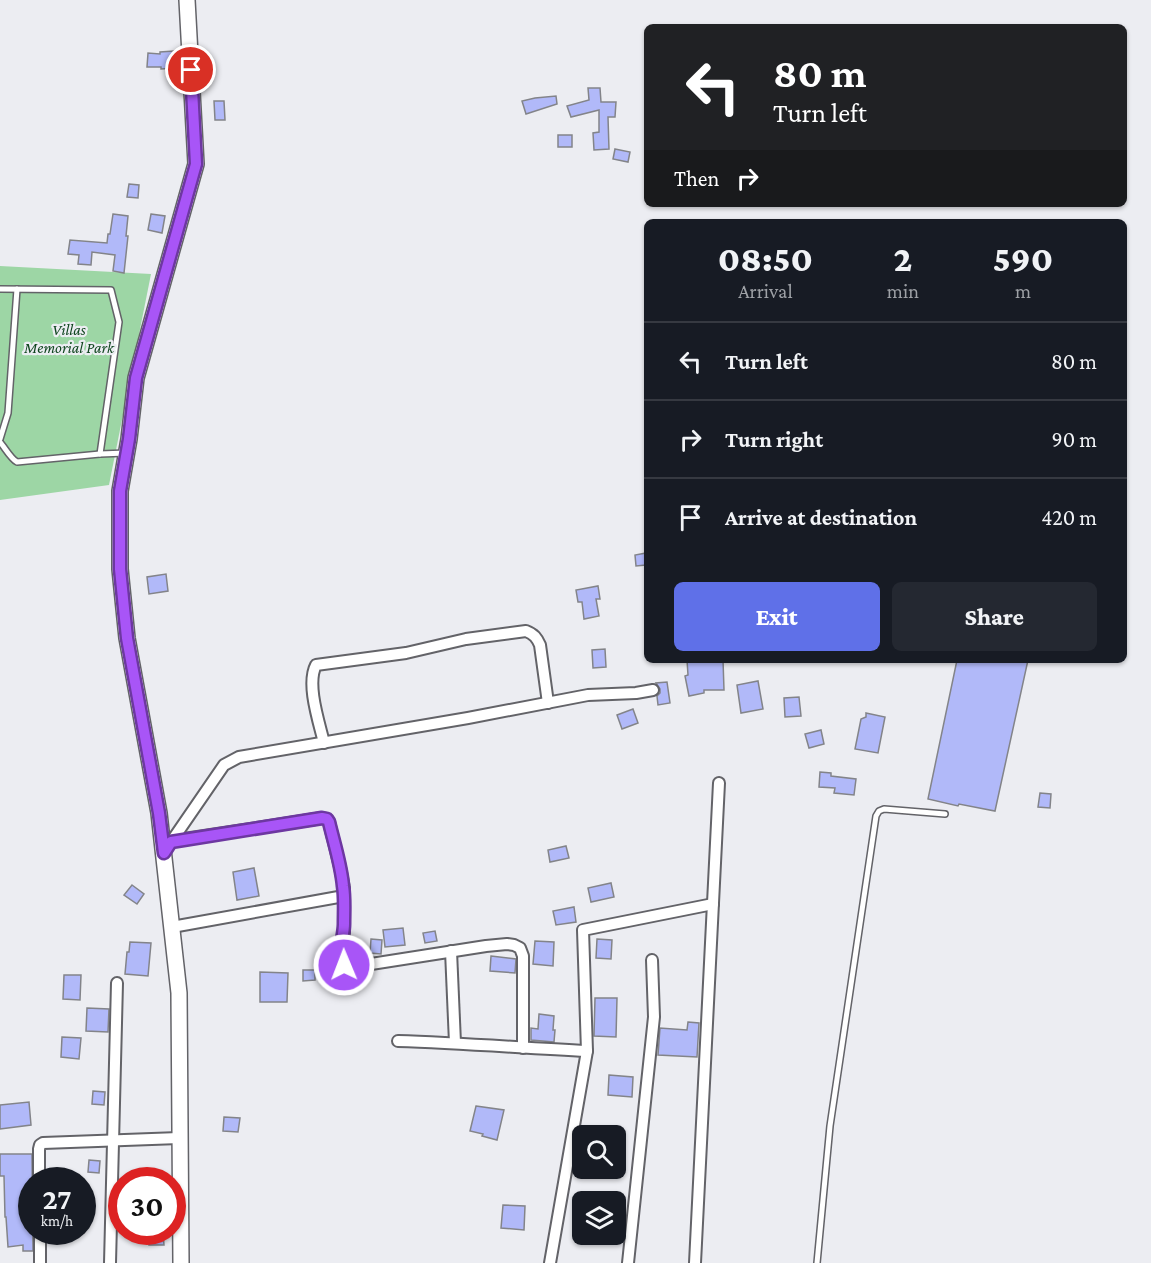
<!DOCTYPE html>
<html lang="en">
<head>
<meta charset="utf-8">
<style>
	body { margin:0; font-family:"Crimson Pro",serif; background:#242831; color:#f1f3f6; height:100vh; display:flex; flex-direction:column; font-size:22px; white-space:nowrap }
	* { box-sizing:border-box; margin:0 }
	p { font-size:20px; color:#9ea1a6 }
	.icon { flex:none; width:33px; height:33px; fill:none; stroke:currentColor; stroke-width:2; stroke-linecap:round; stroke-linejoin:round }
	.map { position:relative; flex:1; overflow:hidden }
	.sheet { position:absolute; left:644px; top:219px; width:483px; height:444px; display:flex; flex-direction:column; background:#171b24; border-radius:9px; box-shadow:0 2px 4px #0004 }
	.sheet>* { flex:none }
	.top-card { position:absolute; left:644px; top:24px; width:483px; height:183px; border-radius:9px; box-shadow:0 2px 4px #0004; background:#202124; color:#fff; overflow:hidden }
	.controls { position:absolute; left:572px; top:1125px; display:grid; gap:12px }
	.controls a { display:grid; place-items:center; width:54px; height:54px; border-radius:9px; background:#171b24; box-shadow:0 2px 4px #0004; font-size:30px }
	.speed { position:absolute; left:18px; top:1167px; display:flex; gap:12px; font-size:30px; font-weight:700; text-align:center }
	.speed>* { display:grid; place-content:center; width:78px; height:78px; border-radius:50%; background:#171b24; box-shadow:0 2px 4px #0004; line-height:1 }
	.speed small { font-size:15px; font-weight:400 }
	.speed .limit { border:9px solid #d22; background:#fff; color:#111 }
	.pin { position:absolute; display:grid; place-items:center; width:51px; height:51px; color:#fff; margin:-26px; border:3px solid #fff; border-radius:50%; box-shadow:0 2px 6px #0007 }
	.me { position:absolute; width:66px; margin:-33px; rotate:359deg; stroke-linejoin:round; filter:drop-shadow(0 0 4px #0008) }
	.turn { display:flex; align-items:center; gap:21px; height:126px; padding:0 30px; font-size:27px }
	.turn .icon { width:78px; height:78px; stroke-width:2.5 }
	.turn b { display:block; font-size:42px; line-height:51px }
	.then { display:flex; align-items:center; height:57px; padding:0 30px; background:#0003; gap:12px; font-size:22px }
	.eta { display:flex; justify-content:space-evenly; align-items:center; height:102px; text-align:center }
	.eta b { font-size:36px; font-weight:800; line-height:42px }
	.cta { display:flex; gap:12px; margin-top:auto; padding:12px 30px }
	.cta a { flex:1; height:69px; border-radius:9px; background:#5f70e8; color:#fff; font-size:24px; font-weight:800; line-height:69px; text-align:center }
	.cta a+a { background:#242831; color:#f1f3f6 }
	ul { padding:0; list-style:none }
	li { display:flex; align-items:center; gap:18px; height:78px; padding:0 30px; border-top:2px solid #363941 }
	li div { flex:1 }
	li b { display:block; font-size:22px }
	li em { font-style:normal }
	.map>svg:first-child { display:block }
	.green { fill:#9dd6a5 }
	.building { fill:#b1b9f9; stroke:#838489; stroke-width:1.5 }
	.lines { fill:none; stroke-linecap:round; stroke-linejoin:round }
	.lane-casing { stroke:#636368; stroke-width:8 }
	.street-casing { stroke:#636368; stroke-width:14 }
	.secondary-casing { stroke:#636368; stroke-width:18 }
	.lane { stroke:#fff; stroke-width:5 }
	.street { stroke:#fff; stroke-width:10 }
	.secondary { stroke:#fff; stroke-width:15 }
	.route-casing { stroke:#6d37a1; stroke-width:15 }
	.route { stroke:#a855f7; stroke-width:10 }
	.labels { text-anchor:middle; stroke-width:4.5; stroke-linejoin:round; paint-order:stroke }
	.park-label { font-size:16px; font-style:italic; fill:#10461f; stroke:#ecedf2 }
</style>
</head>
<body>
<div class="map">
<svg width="1151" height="1263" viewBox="0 0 1151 1263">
	<rect width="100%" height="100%" fill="#ecedf2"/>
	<path class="green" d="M 0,266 L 151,274 L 109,485 L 0,500 Z"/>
	<g class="building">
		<path d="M 174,51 L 175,68 L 161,69 L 161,67 L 147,67 L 148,53 L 160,54 L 160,52 Z"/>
		<path d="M 588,88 L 600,88 L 601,102 L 616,102 L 615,117 L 608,117 L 609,149 L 594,150 L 593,133 L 599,132 L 599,110 L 571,117 L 567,106 L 589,100 Z"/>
		<path d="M 556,96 L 557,104 L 526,114 L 522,101 L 535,98 Z"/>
		<path d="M 214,101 L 224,101 L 225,120 L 215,120 Z"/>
		<rect x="558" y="135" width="14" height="12"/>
		<path d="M 615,149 L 630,152 L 628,162 L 613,159 Z"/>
		<path d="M 129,184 L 139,185 L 138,198 L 127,197 Z"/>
		<path d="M 113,214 L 128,216 L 126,236 L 128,236 L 124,273 L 113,271 L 115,255 L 92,252 L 91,265 L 78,264 L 79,255 L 68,254 L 70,240 L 107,243 L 108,234 L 110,234 Z"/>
		<path d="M 151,214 L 165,216 L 162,233 L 148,230 Z"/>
		<path d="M 646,553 L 646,565 L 636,566 L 635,555 Z"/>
		<path d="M 166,574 L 168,591 L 149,594 L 147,577 Z"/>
		<path d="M 598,586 L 600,599 L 596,599 L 599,616 L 584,619 L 582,602 L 578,602 L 576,590 Z"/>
		<path d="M 605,649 L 606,667 L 593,668 L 592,650 Z"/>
		<path d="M 687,660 L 723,660 L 724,690 L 704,690 L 704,693 L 689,696 L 685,676 L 688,675 Z"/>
		<path d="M 957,660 L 1028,660 L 995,811 L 959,804 L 958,806 L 928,799 Z"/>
		<path d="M 758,681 L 763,709 L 741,713 L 737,685 Z"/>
		<path d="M 667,682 L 670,703 L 658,705 L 657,696 L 660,693 L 660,689 L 656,683 Z"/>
		<path d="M 799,697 L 801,716 L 785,717 L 784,698 Z"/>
		<path d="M 633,709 L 638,723 L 622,729 L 617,715 Z"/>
		<path d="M 866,713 L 885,717 L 878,753 L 855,749 L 861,719 L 866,717 Z"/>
		<path d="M 821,730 L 824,744 L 809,748 L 805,734 Z"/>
		<path d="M 820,772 L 831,773 L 831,776 L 856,779 L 854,795 L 834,793 L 835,788 L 819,787 Z"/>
		<path d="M 1040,793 L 1051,794 L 1050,808 L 1038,807 Z"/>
		<path d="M 566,846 L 569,858 L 550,862 L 548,850 Z"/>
		<path d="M 254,868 L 259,896 L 237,900 L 233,872 Z"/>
		<path d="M 611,883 L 614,897 L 591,902 L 588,888 Z"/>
		<path d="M 132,885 L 144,894 L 137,904 L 124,895 Z"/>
		<path d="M 574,907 L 576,922 L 556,925 L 553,911 Z"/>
		<path d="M 403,928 L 405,945 L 385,947 L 383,930 Z"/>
		<path d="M 435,931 L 437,941 L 425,943 L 423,933 Z"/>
		<path d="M 371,939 L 382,940 L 381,954 L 370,953 Z"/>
		<path d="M 597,939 L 612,940 L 611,959 L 596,958 Z"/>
		<path d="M 535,941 L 554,942 L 553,966 L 533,964 Z"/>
		<path d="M 130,942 L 151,943 L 148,976 L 125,974 L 127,952 L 129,952 Z"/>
		<path d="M 491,956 L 516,959 L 515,973 L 490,971 Z"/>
		<path d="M 303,970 L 315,970 L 315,980 L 303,981 Z"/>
		<path d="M 260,972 L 288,973 L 287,1002 L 260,1002 Z"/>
		<path d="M 64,975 L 81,975 L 80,1000 L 63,999 Z"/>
		<path d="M 595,998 L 617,998 L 616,1037 L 594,1036 Z"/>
		<path d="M 87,1008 L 109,1009 L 108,1032 L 86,1031 Z"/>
		<path d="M 539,1014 L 554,1016 L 553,1030 L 555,1030 L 554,1042 L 531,1040 L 531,1028 L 538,1029 Z"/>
		<path d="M 688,1022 L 699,1023 L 697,1057 L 658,1055 L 660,1028 L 687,1030 Z"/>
		<path d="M 62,1037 L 81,1038 L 79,1059 L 61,1057 Z"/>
		<path d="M 609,1075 L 633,1077 L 632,1097 L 608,1095 Z"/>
		<path d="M 93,1091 L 105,1092 L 104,1105 L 92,1104 Z"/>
		<path d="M 29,1102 L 31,1125 L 0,1129 L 0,1105 Z"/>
		<path d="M 476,1106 L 504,1110 L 497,1140 L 482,1136 L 483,1134 L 470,1131 Z"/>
		<path d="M 224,1117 L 240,1118 L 238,1132 L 223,1131 Z"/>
		<path d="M 0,1154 L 32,1154 L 33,1251 L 23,1251 L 23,1245 L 8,1247 L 6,1217 L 5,1217 L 4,1176 L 0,1176 Z"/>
		<path d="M 89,1160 L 100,1161 L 99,1173 L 88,1172 Z"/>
		<path d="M 503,1205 L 525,1206 L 524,1230 L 501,1228 Z"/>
		<path d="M 149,1232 L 163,1232 L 164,1245 L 149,1245 Z"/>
	</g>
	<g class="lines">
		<defs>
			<g id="lane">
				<path d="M 0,289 L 111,290 L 119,322 L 100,454"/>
				<path d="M 0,439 L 8,413 L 17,289"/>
				<path d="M 0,442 C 5,448 11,459 17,462 L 100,454 L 126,453"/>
				<path d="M 817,1263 L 830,1126 L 876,816 L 879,811 L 884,809 L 945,814"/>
			</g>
			<g id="street">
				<path d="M 324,743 C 319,722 306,684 316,665 L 406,653 L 466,639 L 526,631 C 534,634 537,638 540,645 L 548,703"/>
				<path d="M 171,841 L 322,818 L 327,819 L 329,822 L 340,867 L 344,888 L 344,932 L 341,952 L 342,963 L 348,966 L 352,967 L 486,946 L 507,944 L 514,945 L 520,948 L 523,956 L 523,1048"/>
				<path d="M 169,845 L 224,765 L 239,757 L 468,718 L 588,695 L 636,693 L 653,690"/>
				<path d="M 172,927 L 344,896"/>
				<path d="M 451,951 L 455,1043"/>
				<path d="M 398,1041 C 461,1043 524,1048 587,1051"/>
				<path d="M 39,1180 L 39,1149 L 40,1145 L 43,1143 L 179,1138"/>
				<path d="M 40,1232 L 40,1263"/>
				<path d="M 110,1263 L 117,983"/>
				<path d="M 550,1263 L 587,1051 L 583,930 L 713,904"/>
				<path d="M 628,1263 L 654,1017 L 652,960"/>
				<path d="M 695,1263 L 719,783"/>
			</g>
			<path id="secondary" d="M 181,1263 L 179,993 L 159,813 L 127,638 L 120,569 L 120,491 L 129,439 L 136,378 L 196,164 L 187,0"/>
		</defs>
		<use href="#lane" class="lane-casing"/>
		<use href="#street" class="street-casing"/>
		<use href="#secondary" class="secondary-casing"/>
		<use href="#lane" class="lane"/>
		<use href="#street" class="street"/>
		<use href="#secondary" class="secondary"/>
	</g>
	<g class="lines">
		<defs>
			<path id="route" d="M 191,70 L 196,164 L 136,378 L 129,439 L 120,491 L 120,569 L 127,638 L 159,813 L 164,853 L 171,842 L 322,818 L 327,819 L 329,822 C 334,843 341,864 343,886 C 345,898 344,911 344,924 C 344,936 337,954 344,965"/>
		</defs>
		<use href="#route" class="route-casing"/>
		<use href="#route" class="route"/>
	</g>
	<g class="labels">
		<g class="park-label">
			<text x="69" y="335">Villas<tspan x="69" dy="18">Memorial Park</tspan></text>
		</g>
	</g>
</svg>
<div class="controls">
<a><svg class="icon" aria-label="search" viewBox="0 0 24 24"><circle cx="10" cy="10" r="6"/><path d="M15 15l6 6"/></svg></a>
<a><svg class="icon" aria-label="layers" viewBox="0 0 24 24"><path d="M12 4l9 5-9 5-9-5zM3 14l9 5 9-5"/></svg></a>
</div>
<div class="speed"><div>27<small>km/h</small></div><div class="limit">30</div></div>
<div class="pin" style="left:191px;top:70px;background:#d93025"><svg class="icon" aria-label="arrive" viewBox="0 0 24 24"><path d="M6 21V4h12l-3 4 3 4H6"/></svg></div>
<svg class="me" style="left:344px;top:965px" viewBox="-20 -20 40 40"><circle r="17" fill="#a855f7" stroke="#fff" stroke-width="3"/><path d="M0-11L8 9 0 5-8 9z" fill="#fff"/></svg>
<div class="top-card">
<div class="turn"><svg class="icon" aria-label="left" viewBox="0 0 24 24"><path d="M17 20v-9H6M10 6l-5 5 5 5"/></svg><div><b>80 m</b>Turn left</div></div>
<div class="then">Then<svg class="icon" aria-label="right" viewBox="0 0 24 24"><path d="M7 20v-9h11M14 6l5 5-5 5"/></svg></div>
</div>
<section class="sheet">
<div class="eta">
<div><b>08:50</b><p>Arrival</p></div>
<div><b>2</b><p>min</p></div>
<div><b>590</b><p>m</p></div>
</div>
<ul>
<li><svg class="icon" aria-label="left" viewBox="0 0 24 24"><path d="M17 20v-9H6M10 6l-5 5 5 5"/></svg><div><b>Turn left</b></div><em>80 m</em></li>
<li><svg class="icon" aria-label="right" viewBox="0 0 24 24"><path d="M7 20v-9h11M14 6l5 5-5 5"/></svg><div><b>Turn right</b></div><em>90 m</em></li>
<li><svg class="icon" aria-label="arrive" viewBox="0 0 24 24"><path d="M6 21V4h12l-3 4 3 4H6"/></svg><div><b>Arrive at destination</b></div><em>420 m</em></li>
</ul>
<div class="cta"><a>Exit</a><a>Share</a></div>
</section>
</div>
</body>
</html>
